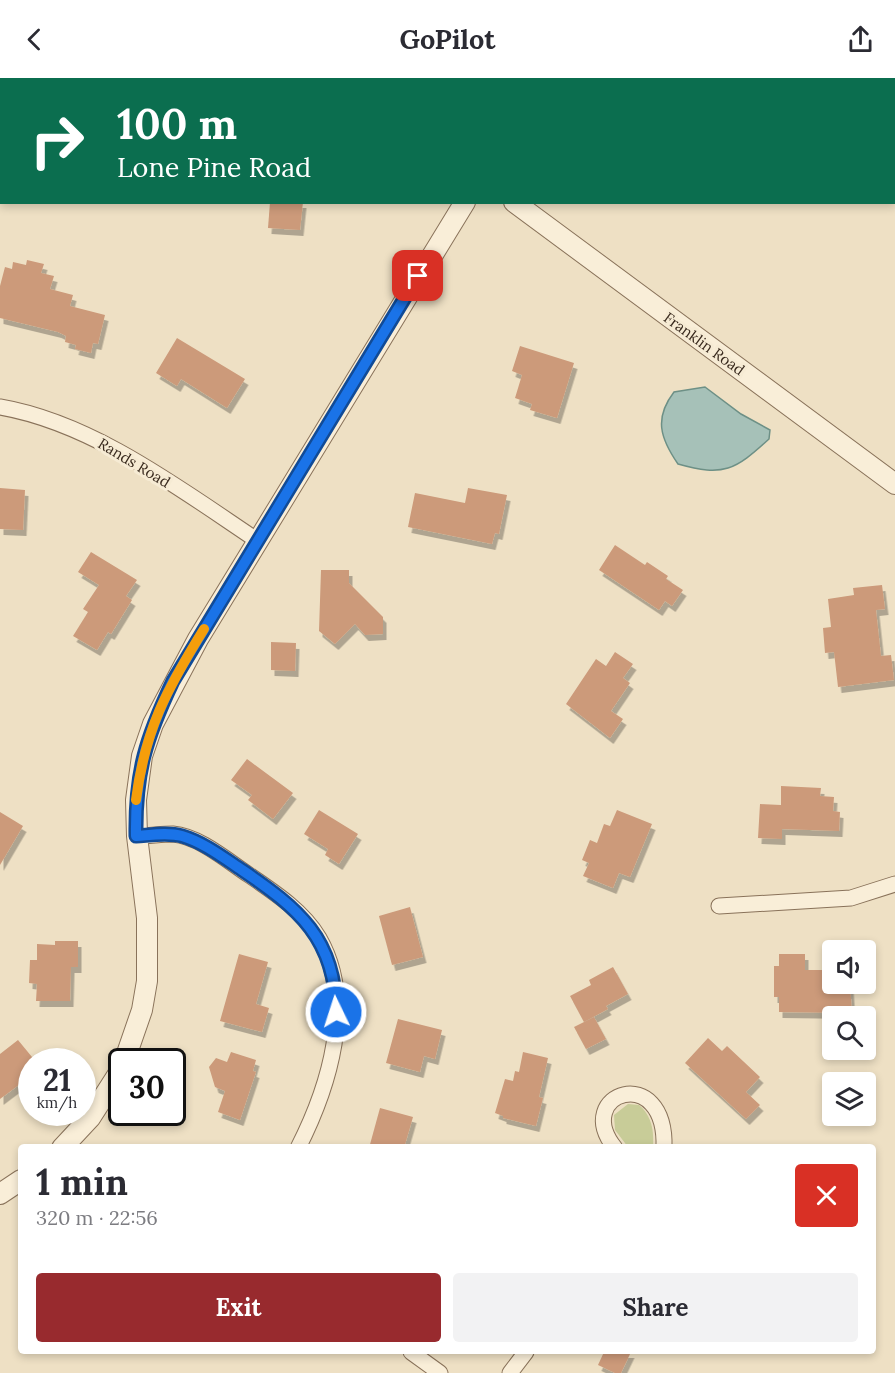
<!DOCTYPE html>
<html lang="en">
<head>
<meta charset="utf-8">
<style>
	body { margin:0; font-family:Lora,serif; background:#f2f2f3; color:#2b2b33; height:100vh; display:flex; flex-direction:column; font-size:22px; white-space:nowrap }
	* { box-sizing:border-box; margin:0 }
	p { font-size:20px; color:#7c7c81 }
	.icon { flex:none; width:33px; height:33px; fill:none; stroke:currentColor; stroke-width:2; stroke-linecap:round; stroke-linejoin:round }
	.map { position:relative; flex:1; overflow:hidden }
	.sheet { position:absolute; left:18px; top:1066px; width:858px; height:210px; display:flex; flex-direction:column; background:#fff; border-radius:6px; box-shadow:0 3px 9px #0003 }
	.sheet>* { flex:none }
	.banner { position:absolute; left:0px; top:0px; width:896px; height:126px; box-shadow:0 3px 9px #0003; background:#0b6e4f; color:#fff; overflow:hidden }
	.tools { position:absolute; left:822px; top:862px; display:grid; gap:12px }
	.tools a { display:grid; place-items:center; width:54px; height:54px; border-radius:6px; background:#fff; box-shadow:0 3px 9px #0003; font-size:30px }
	.speed { position:absolute; left:18px; top:970px; display:flex; gap:12px; font-size:30px; font-weight:700; text-align:center }
	.speed>* { display:grid; place-content:center; width:78px; height:78px; border-radius:50%; background:#fff; box-shadow:0 3px 9px #0003; line-height:1 }
	.speed small { font-size:15px; font-weight:400 }
	.speed .limit { border:3px solid #111; border-radius:9px; background:#fff; color:#111 }
	.pin { position:absolute; display:grid; place-items:center; width:51px; height:51px; color:#fff; margin:-26px; border-radius:12px; box-shadow:0 3px 9px #0006 }
	.me { position:absolute; width:66px; margin:-33px; rotate:356deg; stroke-linejoin:round; filter:drop-shadow(0 0 4px #0008) }
	.turn { display:flex; align-items:center; gap:21px; height:126px; padding:0 18px; font-size:27px }
	.turn .icon { width:78px; height:78px; stroke-width:2.5 }
	.turn b { display:block; font-size:42px; line-height:51px }
	.round { display:grid; place-items:center; flex:none; width:63px; height:63px; border-radius:6px; background:#f2f2f3 }
	.overview { display:flex; align-items:center; justify-content:space-between; height:102px; padding:0 18px }
	h1 { font-size:36px; font-weight:800; line-height:45px }
	.primary-button { display:flex; gap:12px; margin-top:auto; padding:12px 18px }
	.primary-button a { flex:1; height:69px; border-radius:6px; background:#982a2e; color:#fff; font-size:24px; font-weight:800; line-height:69px; text-align:center }
	.primary-button a+a { background:#f2f2f3; color:#2b2b33 }
	header { display:flex; justify-content:space-between; align-items:center; height:78px; padding:0 18px; background:#fff; font-size:27px; font-weight:800 }
	.map>svg:first-child { display:block }
	.green { fill:#c8cc98 }
	.water { fill:#a6c1b8; stroke:#6d9086; stroke-width:1.5 }
	.building { fill:#cc9a7a; filter:url(#shadow) }
	.lines { fill:none; stroke-linecap:round; stroke-linejoin:round }
	.minor-casing { stroke:#89725a; stroke-width:17 }
	.tertiary-casing { stroke:#89725a; stroke-width:22 }
	.minor { stroke:#f9eed8; stroke-width:15 }
	.tertiary { stroke:#f9eed8; stroke-width:20 }
	.route-casing { stroke:#114b97; stroke-width:15 }
	.route { stroke:#1a73e8; stroke-width:10 }
	.slow { stroke:#f59e0b; stroke-width:10 }
	.labels { text-anchor:middle; stroke-width:6; stroke-linejoin:round; paint-order:stroke }
	.street-label { font-size:15px; fill:#392a1e; stroke:#f6ebd4 }
</style>
</head>
<body>
<header><svg class="icon" aria-label="back" viewBox="0 0 24 24"><path d="M15 5l-7 7 7 7"/></svg>GoPilot<svg class="icon" aria-label="share" viewBox="0 0 24 24"><path d="M12 15V3M7 8l5-5 5 5M5 13v7h14v-7"/></svg></header>
<div class="map">
<svg width="895" height="1295" viewBox="0 0 895 1295">
	<defs>
		<filter id="shadow"><feDropShadow dx="3.5" dy="6" stdDeviation="0" flood-color="#0004"/></filter>
	</defs>
	<rect width="100%" height="100%" fill="#eee0c4"/>
	<path class="green" d="M 628,1026 L 639,1027 C 652,1038 654,1053 653,1069 L 628,1069 L 615,1052 L 614,1037 Z"/>
	<path class="water" d="M 705,309 L 741,336 L 770,352 L 769,361 C 735,392 724,399 678,386 C 660,360 654,340 674,314 Z"/>
	<g class="building">
		<path d="M 270,124 L 303,124 L 300,152 L 268,150 Z"/>
		<path d="M 27,182 L 44,186 L 41,195 L 54,198 L 50,211 L 73,217 L 70,228 L 105,237 L 98,266 L 93,265 L 91,275 L 75,271 L 76,267 L 65,264 L 66,258 L 58,254 L 0,240 L 0,208 L 5,189 L 12,191 L 13,184 L 26,187 Z"/>
		<path d="M 177,260 L 245,301 L 227,330 L 181,301 L 177,308 L 156,295 Z"/>
		<path d="M 520,268 L 574,285 L 557,340 L 530,332 L 532,326 L 515,320 L 522,297 L 512,293 Z"/>
		<path d="M 0,410 L 25,412 L 23,452 L 0,451 Z"/>
		<path d="M 468,410 L 507,417 L 499,456 L 495,455 L 492,466 L 408,449 L 415,415 L 465,425 Z"/>
		<path d="M 615,467 L 645,487 L 647,484 L 668,498 L 666,501 L 683,512 L 672,528 L 665,523 L 659,532 L 599,492 Z"/>
		<path d="M 91,474 L 137,502 L 126,518 L 132,522 L 111,556 L 108,554 L 97,572 L 73,558 L 88,534 L 83,531 L 99,507 L 78,494 Z"/>
		<path d="M 321,492 L 349,492 L 349,505 L 383,539 L 383,556 L 365,557 L 355,546 L 335,566 L 319,553 Z"/>
		<path d="M 882,507 L 885,531 L 876,532 L 881,578 L 891,577 L 894,602 L 838,609 L 834,574 L 825,575 L 823,550 L 831,549 L 828,521 L 854,517 L 853,510 Z"/>
		<path d="M 271,564 L 296,565 L 295,593 L 271,592 Z"/>
		<path d="M 615,574 L 633,586 L 623,600 L 630,605 L 611,633 L 623,641 L 610,660 L 566,626 L 596,581 L 606,588 Z"/>
		<path d="M 247,681 L 293,715 L 273,741 L 248,722 L 252,717 L 231,702 Z"/>
		<path d="M 781,708 L 821,710 L 820,718 L 834,719 L 833,733 L 840,734 L 839,753 L 782,751 L 782,761 L 758,760 L 760,726 L 781,727 Z"/>
		<path d="M 319,732 L 358,756 L 339,786 L 325,777 L 328,771 L 304,756 Z"/>
		<path d="M 617,732 L 652,746 L 630,799 L 619,795 L 613,810 L 583,798 L 589,785 L 582,782 L 590,762 L 597,765 L 604,746 L 610,748 Z"/>
		<path d="M 0,734 L 23,748 L 0,787 Z"/>
		<path d="M 410,829 L 423,879 L 392,887 L 379,838 Z"/>
		<path d="M 55,863 L 78,863 L 78,889 L 71,889 L 70,923 L 36,923 L 37,906 L 29,905 L 30,882 L 37,882 L 37,866 L 55,867 Z"/>
		<path d="M 239,876 L 268,884 L 256,926 L 269,930 L 262,954 L 220,943 Z"/>
		<path d="M 779,876 L 805,876 L 805,892 L 825,892 L 825,895 L 832,896 L 832,906 L 850,906 L 852,935 L 779,934 L 779,919 L 774,919 L 774,888 L 779,888 Z"/>
		<path d="M 613,889 L 628,916 L 606,928 L 608,931 L 584,944 L 570,918 L 591,907 L 589,902 Z"/>
		<path d="M 594,939 L 606,961 L 586,971 L 574,949 Z"/>
		<path d="M 398,941 L 442,952 L 435,981 L 424,978 L 420,994 L 386,985 Z"/>
		<path d="M 708,960 L 722,973 L 727,968 L 760,999 L 746,1014 L 760,1027 L 746,1041 L 685,985 Z"/>
		<path d="M 18,962 L 32,979 L 32,997 L 0,1021 L 0,976 Z"/>
		<path d="M 231,974 L 256,982 L 253,993 L 256,994 L 240,1042 L 218,1034 L 225,1013 L 215,1009 L 209,989 L 216,980 L 227,984 Z"/>
		<path d="M 523,974 L 548,980 L 539,1019 L 543,1020 L 536,1048 L 503,1040 L 503,1038 L 495,1035 L 505,1001 L 513,1003 L 515,993 L 519,994 Z"/>
		<path d="M 380,1030 L 413,1039 L 404,1070 L 369,1070 Z"/>
		<path d="M 604,1274 L 631,1274 L 621,1295 L 615,1295 L 598,1287 Z"/>
	</g>
	<g class="lines">
		<defs>
			<g id="minor">
				<path d="M 0,329 C 93,345 180,411 258,463"/>
				<path d="M 137,758 C 149,758 161,756 173,756 C 199,758 228,783 249,797 C 274,814 303,833 319,860 C 356,924 329,1009 298,1070"/>
				<path d="M 719,828 L 851,820 L 895,806"/>
				<path d="M 615,1070 C 571,1015 667,983 664,1070"/>
				<path d="M 411,1274 L 440,1295"/>
				<path d="M 510,1295 L 526,1274"/>
			</g>
			<g id="tertiary">
				<path d="M 342,0 L 344,2"/>
				<path d="M 561,2 L 562,0"/>
				<path d="M 514,124 L 895,406"/>
				<path d="M 124,984 L 142,932 L 147,903 L 147,840 L 137,758 L 136,722 L 142,678 L 153,646 L 198,561 L 465,124"/>
				<path d="M 62,1070 L 90,1040 L 122,990"/>
				<path d="M 0,1116 L 21,1102"/>
			</g>
		</defs>
		<use href="#minor" class="minor-casing"/>
		<use href="#tertiary" class="tertiary-casing"/>
		<use href="#minor" class="minor"/>
		<use href="#tertiary" class="tertiary"/>
	</g>
	<g class="lines">
		<defs>
			<path id="route" d="M 336,934 C 336,861 298,830 242,792 C 224,780 203,764 182,758 C 168,754 151,757 136,758 C 135,694 146,660 173,603 L 418,198"/>
		</defs>
		<use href="#route" class="route-casing"/>
		<use href="#route" class="route"/>
		<path class="slow" d="M 136,722 C 145,651 167,611 204,551"/>
	</g>
	<g class="labels">
		<g class="street-label">
			<text transform="translate(704 266) rotate(36)" y="5">Franklin Road</text>
			<text transform="translate(134 385) rotate(31)" y="5">Rands Road</text>
		</g>
	</g>
</svg>
<div class="tools">
<a><svg class="icon" aria-label="sound" viewBox="0 0 24 24"><path d="M4 9h4l5-4v14l-5-4H4zM17 9q2 3 0 6"/></svg></a>
<a><svg class="icon" aria-label="search" viewBox="0 0 24 24"><circle cx="10" cy="10" r="6"/><path d="M15 15l6 6"/></svg></a>
<a><svg class="icon" aria-label="layers" viewBox="0 0 24 24"><path d="M12 4l9 5-9 5-9-5zM3 14l9 5 9-5"/></svg></a>
</div>
<div class="speed"><div>21<small>km/h</small></div><div class="limit">30</div></div>
<div class="pin" style="left:418px;top:198px;background:#d93025"><svg class="icon" aria-label="arrive" viewBox="0 0 24 24"><path d="M6 21V4h12l-3 4 3 4H6"/></svg></div>
<svg class="me" style="left:336px;top:934px" viewBox="-20 -20 40 40"><circle r="17" fill="#1a73e8" stroke="#fff" stroke-width="3"/><path d="M0-11L8 9 0 5-8 9z" fill="#fff"/></svg>
<div class="banner">
<div class="turn"><svg class="icon" aria-label="right" viewBox="0 0 24 24"><path d="M7 20v-9h11M14 6l5 5-5 5"/></svg><div><b>100 m</b>Lone Pine Road</div></div>
</div>
<section class="sheet">
<div class="overview"><div><h1>1 min</h1><p>320 m · 22:56</p></div><a class="round" style="background:#d93025;color:#fff"><svg class="icon" aria-label="close" viewBox="0 0 24 24"><path d="M6 6l12 12M18 6L6 18"/></svg></a></div>
<div class="primary-button"><a>Exit</a><a>Share</a></div>
</section>
</div>
</body>
</html>
